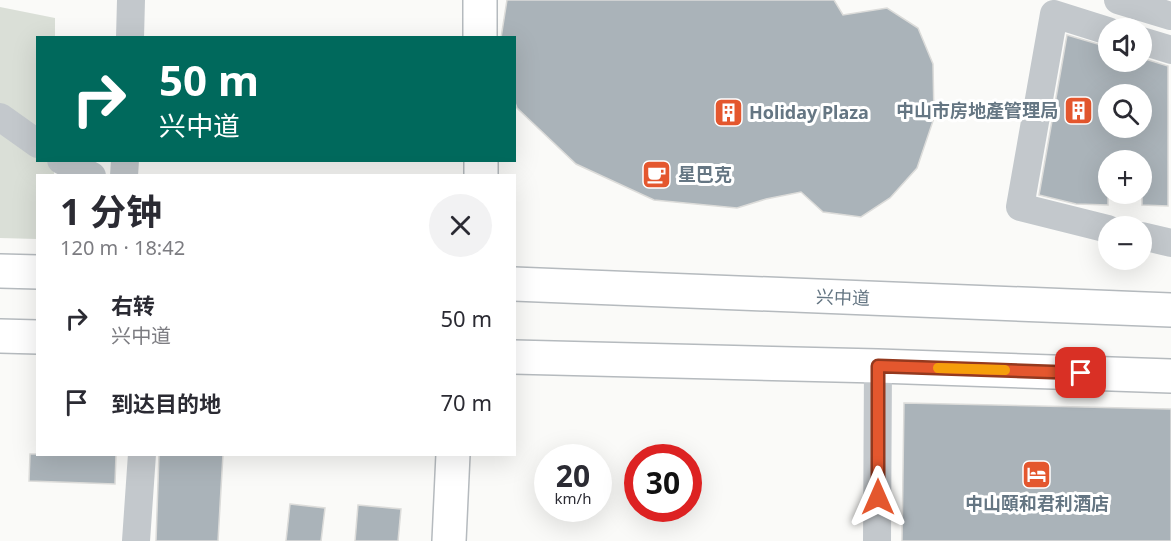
<!DOCTYPE html>
<html lang="zh">
<head>
<meta charset="utf-8">
<style>
	body { margin:0; font-family:"Noto Sans","Noto Sans SC",sans-serif; background:#f2f2f3; color:#2b2b33; height:100vh; display:flex; flex-direction:column; font-size:22px; white-space:nowrap }
	* { box-sizing:border-box; margin:0 }
	p { font-size:20px; color:#7c7c81 }
	.icon { flex:none; width:33px; height:33px; fill:none; stroke:currentColor; stroke-width:2; stroke-linecap:round; stroke-linejoin:round }
	.map { position:relative; flex:1; overflow:hidden }
	.panel { position:absolute; left:36px; top:174px; width:480px; height:282px; display:flex; flex-direction:column; background:#fff; border-radius:0px; box-shadow:0 6px 24px #0002 }
	.panel>* { flex:none }
	.guide { position:absolute; left:36px; top:36px; width:480px; height:126px; border-radius:0px; box-shadow:0 6px 24px #0002; background:#00695c; color:#fff; overflow:hidden }
	.tools { position:absolute; left:1098px; top:18px; display:grid; gap:12px }
	.tools a { display:grid; place-items:center; width:54px; height:54px; border-radius:50%; background:#fff; box-shadow:0 6px 24px #0002; font-size:30px }
	.speed { position:absolute; left:534px; top:444px; display:flex; gap:12px; font-size:30px; font-weight:700; text-align:center }
	.speed>* { display:grid; place-content:center; width:78px; height:78px; border-radius:50%; background:#fff; box-shadow:0 6px 24px #0002; line-height:1 }
	.speed small { font-size:15px; font-weight:400 }
	.speed .limit { border:9px solid #d22; background:#fff; color:#111 }
	.pin { position:absolute; display:grid; place-items:center; width:51px; height:51px; color:#fff; margin:-26px; border-radius:12px; box-shadow:0 3px 9px #0006 }
	.me { position:absolute; width:66px; margin:-33px; rotate:0deg; stroke-linejoin:round; filter:drop-shadow(0 0 4px #0008) }
	.turn { display:flex; align-items:center; gap:21px; height:126px; padding:0 24px; font-size:27px }
	.turn .icon { width:78px; height:78px; stroke-width:2.5 }
	.turn b { display:block; font-size:42px; line-height:51px }
	.round { display:grid; place-items:center; flex:none; width:63px; height:63px; border-radius:32px; background:#f2f2f3 }
	.headline { display:flex; align-items:center; justify-content:space-between; height:102px; padding:0 24px }
	h1 { font-size:36px; font-weight:700; line-height:45px }
	ul { padding:0; list-style:none }
	li { display:flex; align-items:center; gap:18px; height:84px; padding:0 24px }
	li div { flex:1 }
	li b { display:block; font-size:22px }
	li em { font-style:normal }
	.map>svg:first-child { display:block }
	.green { fill:#dadfd7 }
	.building { fill:#aab3b9; stroke:#dcdcda; stroke-width:1.5; fill-rule:evenodd }
	.lines { fill:none; stroke-linecap:round; stroke-linejoin:round }
	.major-casing { stroke:#b5babe; stroke-width:36 }
	.minor { stroke:#c3c8cc; stroke-width:28 }
	.major { stroke:#fff; stroke-width:33 }
	.route-casing { stroke:#94391e; stroke-width:15 }
	.route { stroke:#e4572e; stroke-width:10 }
	.slow { stroke:#f59e0b; stroke-width:10 }
	.labels { text-anchor:middle; stroke-width:6; stroke-linejoin:round; paint-order:stroke }
	.poi-label { font-size:18px; font-weight:bold; fill:#657683; stroke:#fff; text-anchor:start }
	.street-label { font-size:18px; fill:#657683; stroke:#fff }
</style>
</head>
<body>
<div class="map">
<svg width="1171" height="541" viewBox="0 0 1171 541">
	<rect width="100%" height="100%" fill="#fafaf8"/>
	<path class="green" d="M 0,7 L 55,18 L 55,37 L 38,38 L 38,160 L 54,161 L 54,175 L 38,176 L 37,239 L 0,238 Z"/>
	<g class="building">
		<path d="M 507,0 L 834,0 L 843,15 L 887,8 L 918,28 L 933,64 L 934,118 L 917,168 L 890,198 L 861,217 L 823,212 L 801,192 L 766,199 L 737,208 L 654,200 L 576,164 L 517,108 L 514,100 L 514,38 L 501,38 Z"/>
		<path d="M 1067,35 L 1108,47 L 1108,62 L 1142,62 L 1142,58 L 1168,66 L 1168,206 L 1142,205 L 1142,160 L 1108,160 L 1108,205 L 1076,204 L 1039,195 ZM 1108,94 L 1142,94 L 1142,128 L 1108,128 Z"/>
		<path d="M 904,403 L 1171,409 L 1171,541 L 902,541 Z"/>
		<path d="M 30,454 L 116,454 L 115,484 L 29,481 Z"/>
		<path d="M 159,454 L 223,454 L 218,541 L 156,541 Z"/>
		<path d="M 290,504 L 325,508 L 321,541 L 286,541 Z"/>
		<path d="M 358,505 L 401,509 L 398,541 L 355,541 Z"/>
	</g>
	<g class="lines">
		<defs>
			<g id="major">
				<path d="M 480,0 L 480,38"/>
				<path d="M 481,160 L 481,176"/>
				<path d="M 0,271 L 38,272"/>
				<path d="M 514,284 L 1171,310"/>
				<path d="M 0,336 L 38,337"/>
				<path d="M 514,357 L 878,366 L 1171,376"/>
				<path d="M 449,541 L 453,454"/>
			</g>
		</defs>
		<use href="#major" class="major-casing"/>
		<g class="minor">
			<path d="M 1118,0 L 1171,16"/>
			<path d="M 1108,31 L 1054,14 L 1020,207 L 1108,229"/>
			<path d="M 130,38 L 131,0"/>
			<path d="M 1142,41 L 1171,50"/>
			<path d="M 0,117 L 38,144"/>
			<path d="M 61,160 L 92,176"/>
			<path d="M 124,176 L 125,160"/>
			<path d="M 1142,236 L 1171,243"/>
			<path d="M 136,541 L 142,454"/>
			<path d="M 877,541 L 878,366"/>
		</g>
		<use href="#major" class="major"/>
	</g>
	<g class="lines">
		<defs>
			<path id="route" d="M 878,497 L 878,366 L 1081,373"/>
		</defs>
		<use href="#route" class="route-casing"/>
		<use href="#route" class="route"/>
		<path class="slow" d="M 938,368 L 1005,370"/>
	</g>
	<defs>
		<symbol id="building-square" viewBox="-11 -11 22 22"><rect x="-9" y="-9" width="18" height="18" rx="4" fill="#e4572e" stroke="#fff"/><path d="M-4-6H4V6H1V3H-1V6H-4ZM-2.5-4.3h1.7v1.8h-1.7ZM.8-4.3h1.7v1.8H.8ZM-2.5-1h1.7V.8h-1.7ZM.8-1h1.7V.8H.8Z" fill="#fff"/></symbol>
		<symbol id="cafe-square" viewBox="-11 -11 22 22"><rect x="-9" y="-9" width="18" height="18" rx="4" fill="#e4572e" stroke="#fff"/><path d="M-5.5-4.5H6V0H3Q3 3.5 0 3.5H-2.5Q-5.5 3.5-5.5 0ZM3-3.2v2h1.7v-2ZM-6 4.5H4V6H-6Z" fill="#fff"/></symbol>
		<symbol id="hotel-square" viewBox="-11 -11 22 22"><rect x="-9" y="-9" width="18" height="18" rx="4" fill="#e4572e" stroke="#fff"/><path d="M-6-4.5h1.5V1H6V5H4.5V3h-9V5H-6ZM-4 0a1.8 1.8 0 1 1 3.6 0ZM.5 0V-2.5h3Q6-2.5 6 0Z" fill="#fff"/></symbol>
	</defs>
	<g fill-rule="evenodd">
		<use href="#building-square" x="1062" y="94" width="33" height="33"/>
		<use href="#building-square" x="712" y="96" width="33" height="33"/>
		<use href="#cafe-square" x="640" y="158" width="33" height="33"/>
		<use href="#hotel-square" x="1020" y="458" width="33" height="33"/>
	</g>
	<g class="labels">
		<g class="poi-label">
			<text x="1058" y="117" text-anchor="end">中山市房地產管理局</text>
			<text x="749" y="119">Holiday Plaza</text>
			<text x="678" y="181">星巴克</text>
			<text x="1037" y="510" text-anchor="middle">中山頤和君利酒店</text>
		</g>
		<g class="street-label">
			<text transform="translate(843 298) rotate(2)" y="6">兴中道</text>
		</g>
	</g>
</svg>
<div class="tools">
<a><svg class="icon" aria-label="sound" viewBox="0 0 24 24"><path d="M4 9h4l5-4v14l-5-4H4zM17 9q2 3 0 6"/></svg></a>
<a><svg class="icon" aria-label="search" viewBox="0 0 24 24"><circle cx="10" cy="10" r="6"/><path d="M15 15l6 6"/></svg></a>
<a>+</a>
<a>−</a>
</div>
<div class="speed"><div>20<small>km/h</small></div><div class="limit">30</div></div>
<div class="pin" style="left:1081px;top:373px;background:#d93025"><svg class="icon" aria-label="arrive" viewBox="0 0 24 24"><path d="M6 21V4h12l-3 4 3 4H6"/></svg></div>
<svg class="me" style="left:878px;top:497px" viewBox="-20 -20 40 40"><path d="M0-17L14 15 0 8-14 15z" fill="#e4572e" stroke="#fff" stroke-width="4"/></svg>
<div class="guide">
<div class="turn"><svg class="icon" aria-label="right" viewBox="0 0 24 24"><path d="M7 20v-9h11M14 6l5 5-5 5"/></svg><div><b>50 m</b>兴中道</div></div>
</div>
<section class="panel">
<div class="headline"><div><h1>1 分钟</h1><p>120 m · 18:42</p></div><a class="round"><svg class="icon" aria-label="close" viewBox="0 0 24 24"><path d="M6 6l12 12M18 6L6 18"/></svg></a></div>
<ul>
<li><svg class="icon" aria-label="right" viewBox="0 0 24 24"><path d="M7 20v-9h11M14 6l5 5-5 5"/></svg><div><b>右转</b><p>兴中道</p></div><em>50 m</em></li>
<li><svg class="icon" aria-label="arrive" viewBox="0 0 24 24"><path d="M6 21V4h12l-3 4 3 4H6"/></svg><div><b>到达目的地</b></div><em>70 m</em></li>
</ul>
</section>
</div>
</body>
</html>
